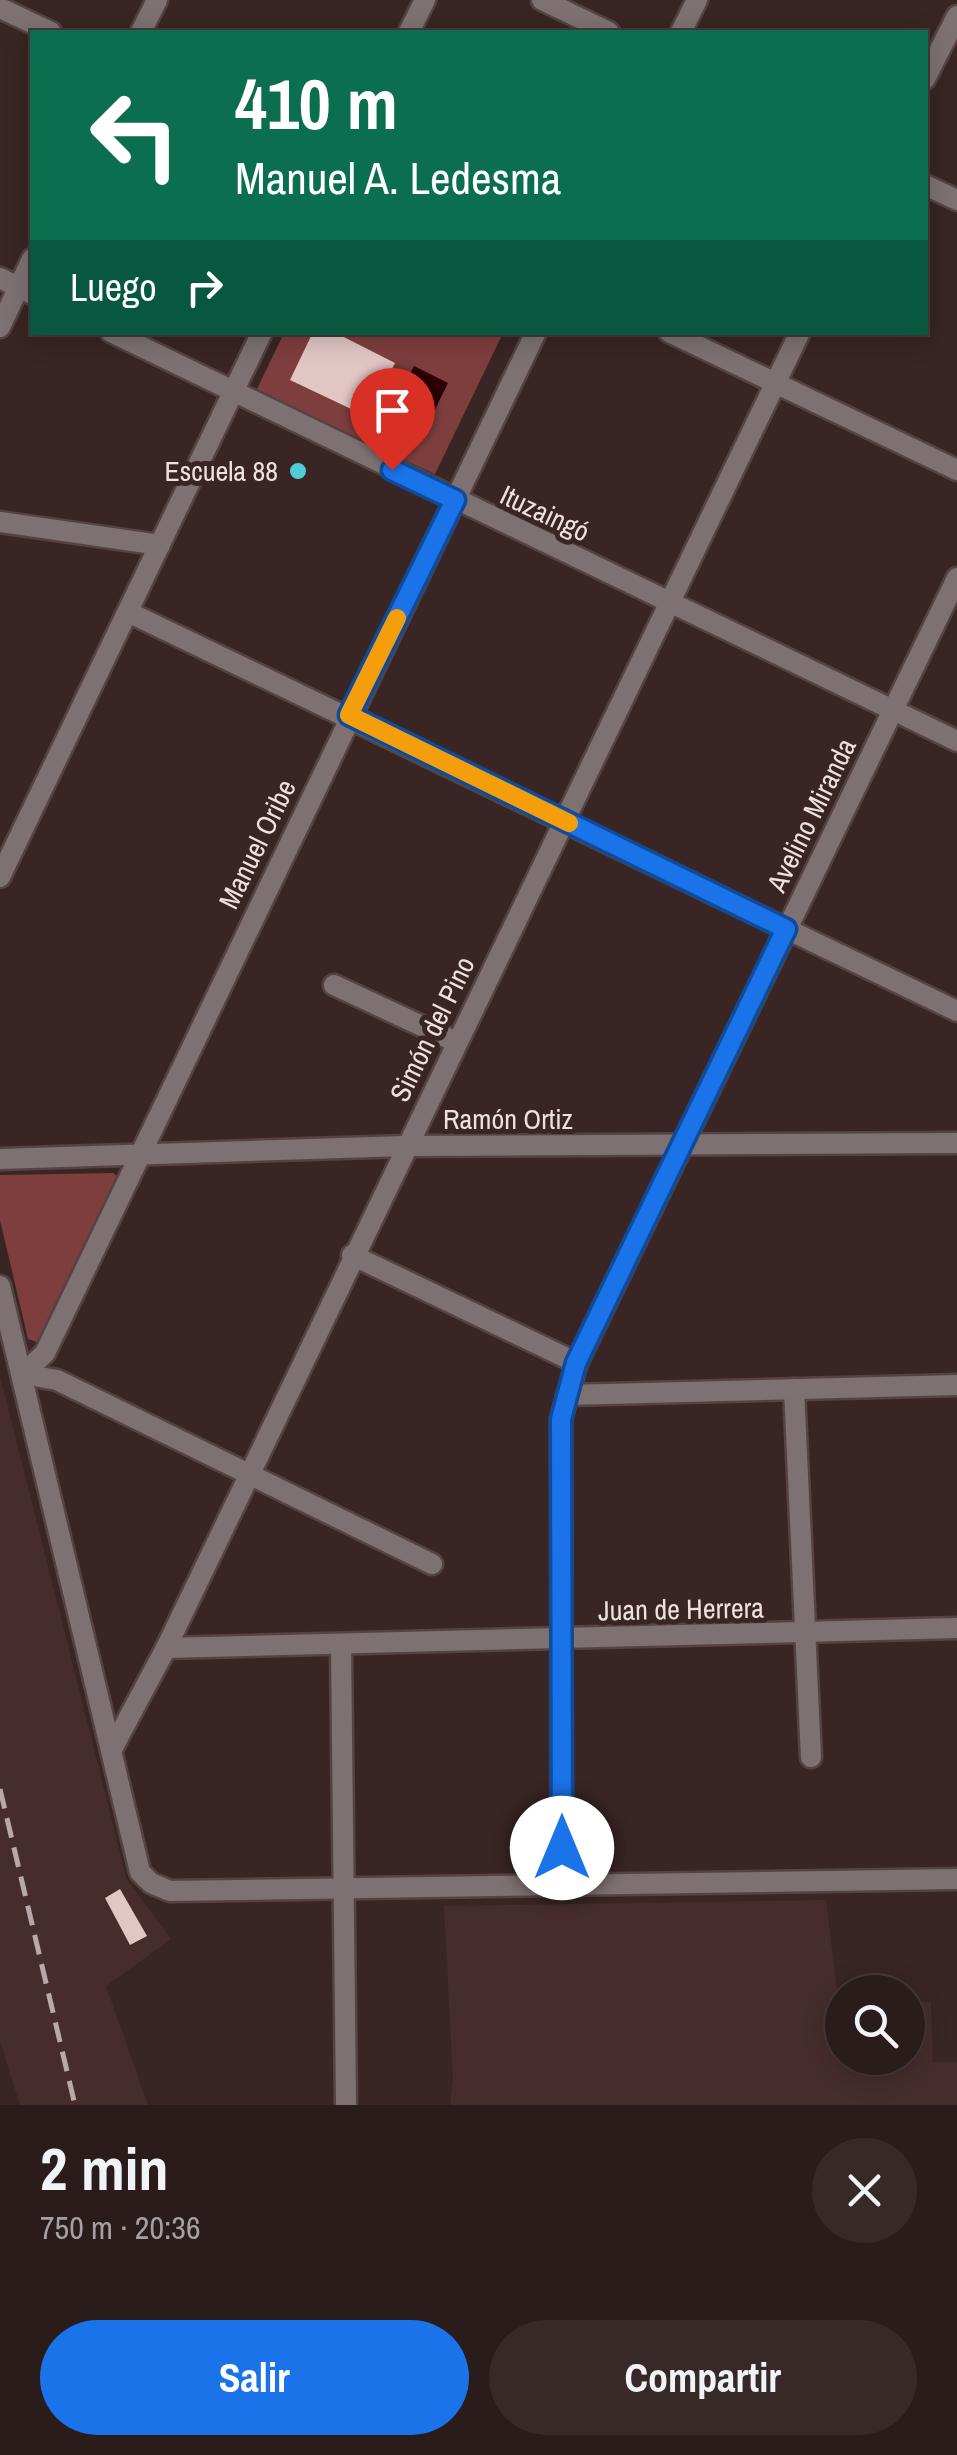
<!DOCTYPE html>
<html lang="es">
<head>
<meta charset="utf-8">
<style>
	body { margin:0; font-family:"Archivo Narrow",sans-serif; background:#362928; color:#f1f3f6; height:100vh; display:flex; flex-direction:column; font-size:38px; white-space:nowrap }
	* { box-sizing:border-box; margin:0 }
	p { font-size:32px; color:#a5a1a3 }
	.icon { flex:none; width:55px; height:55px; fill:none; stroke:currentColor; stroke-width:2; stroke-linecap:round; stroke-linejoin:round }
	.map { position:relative; height:2105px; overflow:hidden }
	.details { display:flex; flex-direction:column; background:#2a1c1b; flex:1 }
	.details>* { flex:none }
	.top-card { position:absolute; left:30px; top:30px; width:898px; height:305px; border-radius:0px; box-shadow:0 5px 25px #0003,0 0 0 2px #463a3a; background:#0b6e4f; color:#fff; overflow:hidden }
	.tools { position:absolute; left:825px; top:1975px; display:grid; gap:20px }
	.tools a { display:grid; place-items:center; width:100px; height:100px; border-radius:50%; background:#2a1c1b; box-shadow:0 5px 25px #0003,0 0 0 2px #463a3a; font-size:50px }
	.pin { position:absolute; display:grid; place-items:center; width:85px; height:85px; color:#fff; margin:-102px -42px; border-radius:50% 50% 50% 0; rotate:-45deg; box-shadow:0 0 10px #0007 }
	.pin .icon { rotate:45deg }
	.me { position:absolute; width:110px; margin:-55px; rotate:0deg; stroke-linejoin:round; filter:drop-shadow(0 0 8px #0008) }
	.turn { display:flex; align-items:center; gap:35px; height:210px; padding:0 40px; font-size:45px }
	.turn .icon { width:130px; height:130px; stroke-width:2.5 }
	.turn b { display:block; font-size:70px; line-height:85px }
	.then { display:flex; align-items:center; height:95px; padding:0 40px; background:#0003; gap:20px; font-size:38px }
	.round { display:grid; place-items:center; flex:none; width:105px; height:105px; border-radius:52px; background:#362928 }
	.head { display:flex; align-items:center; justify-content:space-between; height:170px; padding:0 40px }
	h1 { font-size:60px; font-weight:800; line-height:75px }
	.cta { display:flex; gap:20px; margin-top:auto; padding:20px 40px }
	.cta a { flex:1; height:115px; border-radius:60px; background:#1a73e8; color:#fff; font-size:40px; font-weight:800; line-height:115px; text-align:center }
	.cta a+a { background:#362928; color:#f1f3f6 }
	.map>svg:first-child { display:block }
	.built { fill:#462d2c }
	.green { fill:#7e3e3e }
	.water { fill:#2d0105 }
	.building { fill:#e1c6c4 }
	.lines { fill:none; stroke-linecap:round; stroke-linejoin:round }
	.minor-casing { stroke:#554342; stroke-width:25 }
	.minor { stroke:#7d7271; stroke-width:20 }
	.rail { stroke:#b8a9a8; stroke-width:5; stroke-dasharray:20 10; stroke-linecap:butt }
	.route-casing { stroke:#114b97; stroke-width:25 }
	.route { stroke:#1a73e8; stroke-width:18 }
	.slow { stroke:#f59e0b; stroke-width:18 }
	.poi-dot { fill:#51ccd5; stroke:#382524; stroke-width:4 }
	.labels { text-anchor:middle; stroke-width:10; stroke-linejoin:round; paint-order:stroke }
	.poi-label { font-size:28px; fill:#eee1e0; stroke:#382524; text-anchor:end }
	.street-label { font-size:28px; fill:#eee1e0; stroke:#382524 }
</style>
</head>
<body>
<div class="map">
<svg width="957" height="2105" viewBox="0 0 957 2105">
	<rect width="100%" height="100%" fill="#382524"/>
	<g class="built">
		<path d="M 0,1376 L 127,1880 L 171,1939 L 106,1986 L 148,2105 L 20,2105 L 0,2041 Z"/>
		<path d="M 826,1900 L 838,2000 L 842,2001 L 842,2058 L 908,2058 L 908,2002 L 931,2002 L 933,2062 L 957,2062 L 957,2105 L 450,2105 L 453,2080 L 444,1906 Z"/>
	</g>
	<g class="green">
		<path d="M 284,333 L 503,333 L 435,474 L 256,391 Z"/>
		<path d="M 113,1173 L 117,1176 L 37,1342 L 28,1339 L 0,1220 L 0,1175 Z"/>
	</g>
	<path class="water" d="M 414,366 L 448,383 L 418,444 L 385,427 Z"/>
	<g class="building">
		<path d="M 313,332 L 334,332 L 395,363 L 368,417 L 290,380 Z"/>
		<path d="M 120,1889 L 147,1936 L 130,1945 L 105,1898 Z"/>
	</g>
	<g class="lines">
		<defs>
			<g id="minor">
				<path d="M 542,0 L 609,32"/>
				<path d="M 0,8 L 51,32"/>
				<path d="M 141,32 L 157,0"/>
				<path d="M 409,32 L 425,0"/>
				<path d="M 681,32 L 697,0"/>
				<path d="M 925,79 L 957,16"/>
				<path d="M 925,185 L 957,200"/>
				<path d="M 0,278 L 32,294"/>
				<path d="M 0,327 L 32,259"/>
				<path d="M 111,332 L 957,741"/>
				<path d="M 669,332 L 957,470"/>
				<path d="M 0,522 L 160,545"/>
				<path d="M 128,612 L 957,1011"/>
				<path d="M 0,877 L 262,332"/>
				<path d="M 334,985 L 456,1042"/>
				<path d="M 0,1159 L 405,1146 L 957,1143"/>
				<path d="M 352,1255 L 577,1363"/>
				<path d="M 0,1286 L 140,1872 L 151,1883 L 170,1891 L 957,1879"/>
				<path d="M 23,1374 L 45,1353 L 536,332"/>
				<path d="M 23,1374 L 57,1380 L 432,1564"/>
				<path d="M 794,1389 L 811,1757"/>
				<path d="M 567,1395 L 957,1385"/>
				<path d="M 341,1645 L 346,2105"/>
				<path d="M 166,1648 L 957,1628"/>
				<path d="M 112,1749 L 166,1648 L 800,332"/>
				<path d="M 562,1882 L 561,1419 L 577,1363 L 957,578"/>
			</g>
		</defs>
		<use href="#minor" class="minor-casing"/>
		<use href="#minor" class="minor"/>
		<path class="rail" d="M 0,1789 L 75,2105"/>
	</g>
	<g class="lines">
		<defs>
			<path id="route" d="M 392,470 L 455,500 L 349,715 L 786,929 L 576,1363 L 561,1419 L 562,1848"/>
		</defs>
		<use href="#route" class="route-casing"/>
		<use href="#route" class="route"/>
		<path class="slow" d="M 397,618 L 349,715 L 569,823"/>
	</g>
	<circle class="poi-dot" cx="298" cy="471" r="10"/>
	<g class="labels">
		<g class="poi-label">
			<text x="278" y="481">Escuela 88</text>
		</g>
		<g class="street-label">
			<text transform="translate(545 513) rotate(25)" y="10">Ituzaingó</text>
			<text transform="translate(811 815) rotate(-64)" y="10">Avelino Miranda</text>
			<text transform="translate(257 844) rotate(-64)" y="10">Manuel Oribe</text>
			<text transform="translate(432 1029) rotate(-64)" y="10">Simón del Pino</text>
			<text x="508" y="1129">Ramón Ortiz</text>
			<text transform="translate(681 1609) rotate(-1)" y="10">Juan de Herrera</text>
		</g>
	</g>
</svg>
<div class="tools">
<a><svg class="icon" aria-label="search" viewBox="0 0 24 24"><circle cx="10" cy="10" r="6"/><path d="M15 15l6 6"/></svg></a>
</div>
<div class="pin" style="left:392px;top:470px;background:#d93025"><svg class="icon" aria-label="arrive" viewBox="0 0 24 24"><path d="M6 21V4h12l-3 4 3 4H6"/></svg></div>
<svg class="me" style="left:562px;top:1848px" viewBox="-20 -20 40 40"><circle r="19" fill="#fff"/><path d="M0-13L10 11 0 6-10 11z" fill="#1a73e8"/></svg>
<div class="top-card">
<div class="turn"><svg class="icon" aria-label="left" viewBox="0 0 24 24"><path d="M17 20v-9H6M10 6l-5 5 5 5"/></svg><div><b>410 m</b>Manuel A. Ledesma</div></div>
<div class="then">Luego<svg class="icon" aria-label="right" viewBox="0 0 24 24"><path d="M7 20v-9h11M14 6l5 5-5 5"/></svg></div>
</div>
</div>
<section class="details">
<div class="head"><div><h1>2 min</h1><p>750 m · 20:36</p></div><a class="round"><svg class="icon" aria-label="close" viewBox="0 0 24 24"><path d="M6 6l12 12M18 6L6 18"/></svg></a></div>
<div class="cta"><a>Salir</a><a>Compartir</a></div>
</section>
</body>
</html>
